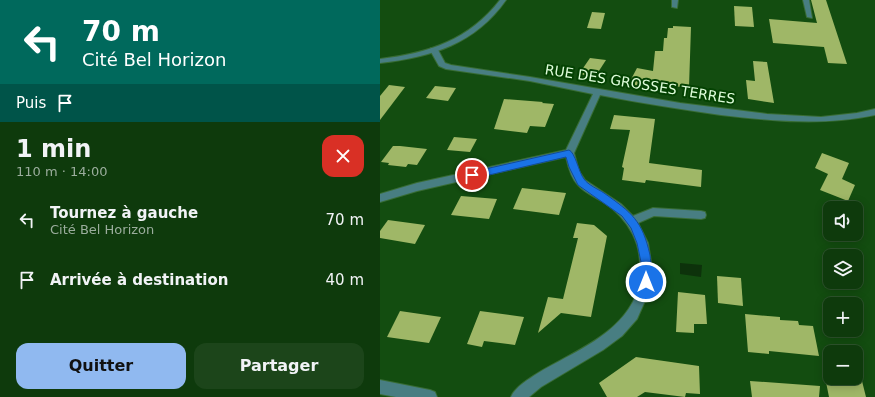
<!DOCTYPE html>
<html lang="fr">
<head>
<meta charset="utf-8">
<style>
	body { margin:0; font-family:"DejaVu Sans",sans-serif; background:#1c451a; color:#f1f3f6; height:100vh; display:flex; flex-direction:column; font-size:15px; white-space:nowrap }
	* { box-sizing:border-box; margin:0 }
	p { font-size:13px; color:#9bad9d }
	.icon { flex:none; width:22px; height:22px; fill:none; stroke:currentColor; stroke-width:2; stroke-linecap:round; stroke-linejoin:round }
	.map { position:relative; flex:1; overflow:hidden }
	.panel { display:flex; flex-direction:column; background:#0e3a0c; width:380px }
	.panel>* { flex:none }
	.banner { background:#00695c; color:#fff; overflow:hidden }
	.fabs { position:absolute; left:443px; top:201px; display:grid; gap:8px }
	.fabs a { display:grid; place-items:center; width:40px; height:40px; border-radius:8px; background:#0e3a0c; box-shadow:0 2px 10px #0003,0 0 0 1px #2e542d; font-size:20px }
	.pin { position:absolute; display:grid; place-items:center; width:34px; height:34px; color:#fff; margin:-17px; border:2px solid #fff; border-radius:50%; box-shadow:0 1px 4px #0007 }
	.me { position:absolute; width:44px; margin:-22px; rotate:0deg; stroke-linejoin:round; filter:drop-shadow(0 0 3px #0008) }
	.turn { display:flex; align-items:center; gap:14px; height:84px; padding:0 16px; font-size:18px }
	.turn .icon { width:52px; height:52px; stroke-width:2.5 }
	.turn b { display:block; font-size:28px; line-height:34px }
	.then { display:flex; align-items:center; height:38px; padding:0 16px; background:#0003; gap:8px; font-size:15px }
	.round { display:grid; place-items:center; flex:none; width:42px; height:42px; border-radius:12px; background:#1c451a }
	.head { display:flex; align-items:center; justify-content:space-between; height:68px; padding:0 16px }
	h1 { font-size:24px; font-weight:800; line-height:30px }
	.button { display:flex; gap:8px; margin-top:auto; padding:8px 16px }
	.button a { flex:1; height:46px; border-radius:12px; background:#90b9f0; color:#111; font-size:16px; font-weight:800; line-height:46px; text-align:center }
	.button a+a { background:#1c451a; color:#f1f3f6 }
	ul { padding:0; list-style:none }
	li { display:flex; align-items:center; gap:12px; height:60px; padding:0 16px }
	li div { flex:1 }
	li b { display:block; font-size:15px }
	li em { font-style:normal }
	main { display:flex; flex:1; min-height:0 }
	.map>svg:first-child { display:block }
	.water { fill:#0d320b }
	.building { fill:#9fb767 }
	.lines { fill:none; stroke-linecap:round; stroke-linejoin:round }
	.service-casing { stroke:#386c34; stroke-width:2 }
	.minor-casing { stroke:#386c34; stroke-width:2 }
	.tertiary-casing { stroke:#386c34; stroke-width:2 }
	.service { fill:#487e82; fill-rule:evenodd }
	.minor { fill:#487e82; fill-rule:evenodd }
	.tertiary { fill:#487e82; fill-rule:evenodd }
	.route { fill:#1a73e8; stroke:#114b97 }
	.labels { text-anchor:middle; stroke-width:4; stroke-linejoin:round; paint-order:stroke }
	.street-label { font-size:14px; fill:#defcda; stroke:#044202 }
</style>
</head>
<body>
<main>
<section class="panel">
<div class="banner">
<div class="turn"><svg class="icon" aria-label="left" viewBox="0 0 24 24"><path d="M17 20v-9H6M10 6l-5 5 5 5"/></svg><div><b>70 m</b>Cité Bel Horizon</div></div>
<div class="then">Puis<svg class="icon" aria-label="arrive" viewBox="0 0 24 24"><path d="M6 21V4h12l-3 4 3 4H6"/></svg></div>
</div>
<div class="head"><div><h1>1 min</h1><p>110 m · 14:00</p></div><a class="round" style="background:#d93025;color:#fff"><svg class="icon" aria-label="close" viewBox="0 0 24 24"><path d="M6 6l12 12M18 6L6 18"/></svg></a></div>
<ul>
<li><svg class="icon" aria-label="left" viewBox="0 0 24 24"><path d="M17 20v-9H6M10 6l-5 5 5 5"/></svg><div><b>Tournez à gauche</b><p>Cité Bel Horizon</p></div><em>70 m</em></li>
<li><svg class="icon" aria-label="arrive" viewBox="0 0 24 24"><path d="M6 21V4h12l-3 4 3 4H6"/></svg><div><b>Arrivée à destination</b></div><em>40 m</em></li>
</ul>
<div class="button"><a>Quitter</a><a>Partager</a></div>
</section>
<div class="map">
<svg width="495" height="397" viewBox="0 0 495 397">
	<rect width="100%" height="100%" fill="#134d10"/>
	<path class="water" d="M 300,263 L 322,265 L 321,277 L 300,274 Z"/>
	<g class="building">
		<path d="M 431,0 L 446,0 L 467,64 L 448,63 L 444,47 L 393,43 L 389,19 L 437,23 Z"/>
		<path d="M 354,6 L 372,7 L 374,27 L 355,26 Z"/>
		<path d="M 212,12 L 225,13 L 221,29 L 207,28 Z"/>
		<path d="M 293,26 L 311,27 L 309,87 L 248,85 L 257,68 L 273,71 L 275,51 L 283,51 L 284,38 L 287,38 L 288,28 L 293,28 Z"/>
		<path d="M 210,58 L 226,60 L 215,77 L 199,74 Z"/>
		<path d="M 373,61 L 387,62 L 394,103 L 368,99 L 366,80 L 375,81 Z"/>
		<path d="M 9,85 L 25,87 L 0,120 L 0,96 Z"/>
		<path d="M 55,86 L 76,88 L 68,101 L 46,98 Z"/>
		<path d="M 124,99 L 163,102 L 162,103 L 174,104 L 165,127 L 150,126 L 147,133 L 114,129 Z"/>
		<path d="M 234,115 L 275,119 L 269,163 L 322,170 L 321,187 L 266,180 L 265,183 L 242,180 L 244,168 L 242,167 L 250,130 L 230,129 Z"/>
		<path d="M 74,137 L 97,139 L 90,152 L 67,150 Z"/>
		<path d="M 13,146 L 20,146 L 47,149 L 37,165 L 28,164 L 26,167 L 8,165 L 9,163 L 1,162 Z"/>
		<path d="M 442,153 L 469,163 L 462,179 L 475,185 L 468,201 L 440,190 L 448,174 L 435,168 Z"/>
		<path d="M 142,188 L 186,193 L 179,215 L 133,209 Z"/>
		<path d="M 81,196 L 117,199 L 109,219 L 71,215 Z"/>
		<path d="M 8,220 L 45,225 L 35,244 L 0,238 L 0,231 Z"/>
		<path d="M 197,223 L 214,225 L 227,236 L 211,317 L 181,313 L 158,333 L 168,297 L 183,299 L 198,238 L 193,238 Z"/>
		<path d="M 337,276 L 361,278 L 363,306 L 338,303 Z"/>
		<path d="M 298,292 L 325,295 L 327,324 L 314,324 L 314,333 L 296,332 Z"/>
		<path d="M 20,311 L 61,317 L 49,343 L 7,337 Z"/>
		<path d="M 100,311 L 144,317 L 135,345 L 104,341 L 102,347 L 87,344 Z"/>
		<path d="M 365,314 L 400,317 L 400,320 L 418,321 L 419,325 L 433,326 L 439,356 L 389,351 L 389,354 L 368,352 Z"/>
		<path d="M 256,357 L 319,366 L 320,394 L 306,393 L 305,397 L 265,392 L 257,397 L 227,397 L 219,383 Z"/>
		<path d="M 443,367 L 450,367 L 450,378 L 476,378 L 476,369 L 479,369 L 486,397 L 449,397 Z"/>
		<path d="M 370,381 L 440,386 L 439,397 L 372,397 Z"/>
	</g>
	<g class="lines">
		<defs>
			<path id="service" d="M 423,0 L 429,0 L 432,18 L 427,17 Z"/>
			<g id="minor">
				<path d="M 292,0 L 298,0 L 297,8 L 292,7 Z"/>
				<path d="M 51,48 L 57,48 L 65,63 L 71,65 L 150,77 L 300,103 L 387,114 L 441,117 L 477,113 L 495,109 L 495,115 C 443,126 393,121 341,115 C 300,109 260,103 220,95 L 194,153 L 199,171 L 205,180 L 241,204 L 253,216 L 273,208 L 321,211 L 325,212 L 326,215 L 325,218 L 321,219 L 274,216 L 258,223 L 268,243 L 272,268 L 268,294 L 257,319 L 242,336 L 223,350 L 161,387 L 149,397 L 131,397 C 135,387 149,379 158,373 C 193,352 240,335 256,295 C 258,289 258,282 259,277 C 264,245 249,219 223,202 C 215,197 204,192 198,185 C 191,178 188,166 186,157 L 37,191 L 0,202 L 0,194 L 37,183 L 186,150 L 213,94 L 150,81 L 66,69 L 59,66 L 50,50 Z"/>
				<path d="M 0,380 L 50,390 L 55,392 L 57,397 L 16,397 L 0,394 Z"/>
			</g>
			<path id="tertiary" d="M 120,0 L 126,0 C 95,44 52,57 0,63 L 0,59 C 49,53 89,40 120,0 Z"/>
		</defs>
		<use href="#service" class="service-casing"/>
		<use href="#minor" class="minor-casing"/>
		<use href="#tertiary" class="tertiary-casing"/>
		<use href="#service" class="service"/>
		<use href="#minor" class="minor"/>
		<use href="#tertiary" class="tertiary"/>
	</g>
	<path class="route" d="M 189,150 C 195,152 199,173 204,179 C 208,185 218,189 224,193 C 252,213 262,220 270,255 C 271,264 274,277 270,286 L 266,287 L 262,286 L 261,282 L 261,262 L 257,243 L 251,228 L 242,216 L 198,185 L 189,167 L 186,157 L 92,179 L 88,175 L 92,172 Z"/>
	<g class="labels">
		<g class="street-label">
			<text transform="translate(260 84) rotate(9)" y="5">RUE DES GROSSES TERRES</text>
		</g>
	</g>
</svg>
<div class="fabs">
<a><svg class="icon" aria-label="sound" viewBox="0 0 24 24"><path d="M4 9h4l5-4v14l-5-4H4zM17 9q2 3 0 6"/></svg></a>
<a><svg class="icon" aria-label="layers" viewBox="0 0 24 24"><path d="M12 4l9 5-9 5-9-5zM3 14l9 5 9-5"/></svg></a>
<a>+</a>
<a>−</a>
</div>
<div class="pin" style="left:92px;top:175px;background:#d93025"><svg class="icon" aria-label="arrive" viewBox="0 0 24 24"><path d="M6 21V4h12l-3 4 3 4H6"/></svg></div>
<svg class="me" style="left:266px;top:282px" viewBox="-20 -20 40 40"><circle r="17" fill="#1a73e8" stroke="#fff" stroke-width="3"/><path d="M0-11L8 9 0 5-8 9z" fill="#fff"/></svg>
</div>
</main>
</body>
</html>
